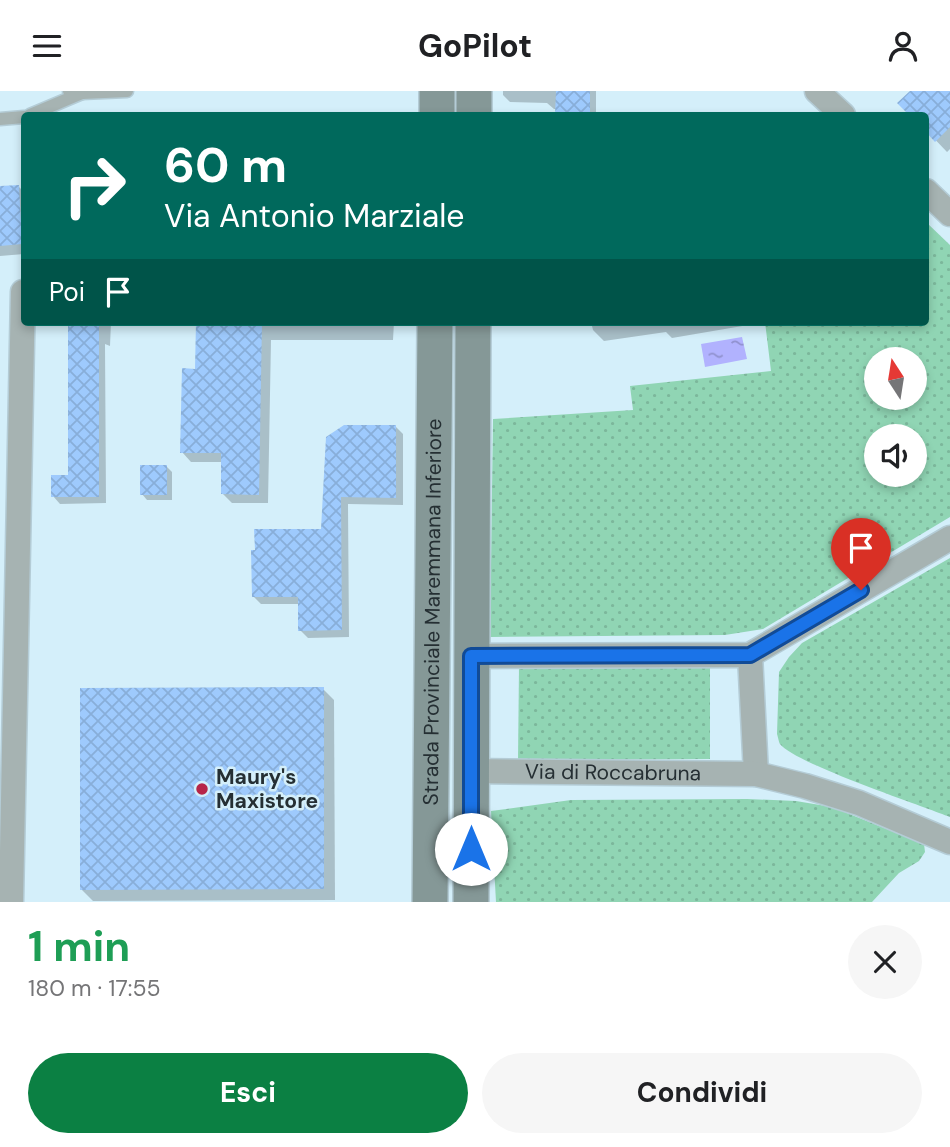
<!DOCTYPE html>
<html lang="it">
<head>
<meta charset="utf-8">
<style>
	body { margin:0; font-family:"DM Sans",sans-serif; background:#f6f6f6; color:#202124; height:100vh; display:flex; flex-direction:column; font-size:26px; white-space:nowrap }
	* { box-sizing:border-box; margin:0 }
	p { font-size:23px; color:#757577 }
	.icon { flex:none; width:38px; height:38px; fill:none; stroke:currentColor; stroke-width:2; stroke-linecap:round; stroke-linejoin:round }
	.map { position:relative; height:811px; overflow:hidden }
	.panel { display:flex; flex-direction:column; background:#fff; flex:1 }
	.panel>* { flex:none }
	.guide { position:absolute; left:21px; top:21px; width:908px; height:214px; border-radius:7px; box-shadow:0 4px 10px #0003; background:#00695c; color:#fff; overflow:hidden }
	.needle { width:46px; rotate:348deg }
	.buttons { position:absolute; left:864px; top:256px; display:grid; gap:14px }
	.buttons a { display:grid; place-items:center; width:63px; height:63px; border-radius:50%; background:#fff; box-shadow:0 4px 10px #0003; font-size:35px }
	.pin { position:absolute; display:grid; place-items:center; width:60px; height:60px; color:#fff; margin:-72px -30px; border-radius:50% 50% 50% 0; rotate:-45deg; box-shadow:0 0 7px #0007 }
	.pin .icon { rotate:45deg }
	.me { position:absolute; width:77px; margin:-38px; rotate:0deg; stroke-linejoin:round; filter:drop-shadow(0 0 5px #0008) }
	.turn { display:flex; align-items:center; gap:24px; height:147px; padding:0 28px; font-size:32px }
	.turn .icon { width:91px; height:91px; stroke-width:2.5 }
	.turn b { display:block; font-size:49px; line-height:60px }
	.then { display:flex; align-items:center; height:66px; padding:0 28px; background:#0003; gap:14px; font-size:26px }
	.round { display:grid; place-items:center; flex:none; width:74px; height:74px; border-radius:37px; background:#f6f6f6 }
	.headline { display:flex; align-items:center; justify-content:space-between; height:119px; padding:0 28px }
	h1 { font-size:42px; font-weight:700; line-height:52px; color:#1e9e55 }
	.cta { display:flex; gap:14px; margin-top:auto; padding:14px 28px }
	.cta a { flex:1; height:80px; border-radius:42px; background:#0b8043; color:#fff; font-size:28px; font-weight:700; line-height:80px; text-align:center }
	.cta a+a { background:#f6f6f6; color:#202124 }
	header { display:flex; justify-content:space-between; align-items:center; height:91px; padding:0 28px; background:#fff; font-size:32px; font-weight:700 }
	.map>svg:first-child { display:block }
	.grass { fill:url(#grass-dots); fill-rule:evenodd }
	.water { fill:url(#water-ripples) }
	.shadow { fill:#0003 }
	.building { fill:url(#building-cross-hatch) }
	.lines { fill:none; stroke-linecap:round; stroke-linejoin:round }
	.service-casing { stroke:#b4ccd6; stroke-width:15 }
	.minor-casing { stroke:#b4ccd6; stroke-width:27 }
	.secondary-casing { stroke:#b4ccd6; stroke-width:38 }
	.service { stroke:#a6b3b2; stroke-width:12 }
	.minor { stroke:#a6b3b2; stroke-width:24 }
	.secondary { stroke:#859897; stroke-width:35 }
	.route-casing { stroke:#114b97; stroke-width:18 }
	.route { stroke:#1a73e8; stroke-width:12 }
	.poi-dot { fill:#b62548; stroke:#d4effa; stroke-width:2.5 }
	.labels { text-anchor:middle; stroke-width:5; stroke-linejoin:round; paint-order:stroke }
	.street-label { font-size:21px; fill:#252f33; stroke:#d4effa }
	.poi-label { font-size:21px; font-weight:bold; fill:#252f33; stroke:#d4effa; text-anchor:start }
</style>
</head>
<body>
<header><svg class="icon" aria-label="menu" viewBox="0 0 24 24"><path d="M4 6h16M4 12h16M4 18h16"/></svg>GoPilot<svg class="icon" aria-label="person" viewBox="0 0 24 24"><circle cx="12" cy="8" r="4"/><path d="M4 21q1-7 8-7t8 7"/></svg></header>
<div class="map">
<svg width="950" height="811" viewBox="0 0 950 811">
	<defs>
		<pattern id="grass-dots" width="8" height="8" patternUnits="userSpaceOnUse" patternTransform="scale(1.75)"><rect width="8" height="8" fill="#90d5b4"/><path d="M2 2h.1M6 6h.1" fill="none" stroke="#7cb79b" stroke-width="1.8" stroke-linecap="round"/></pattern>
		<pattern id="water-ripples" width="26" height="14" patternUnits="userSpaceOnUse" patternTransform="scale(1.75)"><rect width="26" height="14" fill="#b1b2fe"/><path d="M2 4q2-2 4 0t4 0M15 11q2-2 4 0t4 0" fill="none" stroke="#9091ce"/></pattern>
		<pattern id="building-cross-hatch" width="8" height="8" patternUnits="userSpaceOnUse" patternTransform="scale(1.75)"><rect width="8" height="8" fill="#9ecafd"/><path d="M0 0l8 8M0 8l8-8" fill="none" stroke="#88aed9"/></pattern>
	</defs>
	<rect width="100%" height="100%" fill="#d4effa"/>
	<g class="grass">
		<path d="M 926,131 L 950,154 L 950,426 L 763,538 L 725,544 L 490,546 L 493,328 L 633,319 L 630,295 L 771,280 L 765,231 L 926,231 ZM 877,268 L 915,268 L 915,306 L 877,306 ZM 877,345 L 915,345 L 915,383 L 877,383 Z"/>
		<path d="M 950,467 L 950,726 C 920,714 794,672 780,653 C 779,652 778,646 777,643 L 779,581 L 789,566 L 802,552 Z"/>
		<path d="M 519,576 L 710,576 L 710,668 L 518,669 Z"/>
		<path d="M 747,708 L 796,710 L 832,716 L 924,753 L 925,761 L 919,770 L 899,782 L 872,811 L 496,811 L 491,720 L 571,709 Z"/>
	</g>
	<path class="water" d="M 742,246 L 747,268 L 705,276 L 701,253 Z"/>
	<g class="shadow">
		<path d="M 503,0 L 596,0 L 596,24 L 557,24 L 557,18 L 554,18 L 547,12 L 510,11 L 503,4 Z"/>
		<path d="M 912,0 L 950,0 L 950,58 L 947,61 L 926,39 L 926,24 L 912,24 L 900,12 Z"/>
		<path d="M 19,96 L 24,101 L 24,163 L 0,165 L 0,97 Z"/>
		<path d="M 70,231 L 111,231 L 110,255 L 105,253 L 106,412 L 60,413 L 53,405 L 69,385 Z"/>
		<path d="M 198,231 L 394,231 L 393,249 L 271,249 L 268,412 L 232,412 L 222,402 L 223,371 L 191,371 L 182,361 L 197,279 Z"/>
		<path d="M 591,231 L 760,231 L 760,232 L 672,247 L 666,241 L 604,250 L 593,239 Z"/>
		<path d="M 344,335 L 395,335 L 403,343 L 403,414 L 348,413 L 349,546 L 308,547 L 300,539 L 300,513 L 261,513 L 253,505 L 323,439 Z"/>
		<path d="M 166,375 L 172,381 L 172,409 L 147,409 L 142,403 Z"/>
		<path d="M 323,598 L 334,609 L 335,809 L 93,810 L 82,799 Z"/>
	</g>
	<g class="building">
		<path d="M 556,0 L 590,0 L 590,24 L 555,24 Z"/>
		<path d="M 910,0 L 950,0 L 950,36 L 935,51 L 926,41 L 926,24 L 909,24 L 897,12 Z"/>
		<path d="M 19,94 L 22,153 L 0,155 L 0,95 Z"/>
		<path d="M 68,231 L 99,231 L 99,406 L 51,406 L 51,384 L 68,384 Z"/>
		<path d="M 196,231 L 262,231 L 259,404 L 221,403 L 221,362 L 180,362 L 182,277 L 195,278 Z"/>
		<path d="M 344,334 L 396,334 L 396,407 L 341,406 L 342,539 L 298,540 L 298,506 L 252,506 L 251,459 L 255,459 L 254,438 L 321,438 L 326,346 Z"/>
		<rect x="140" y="374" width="27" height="30"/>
		<path d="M 324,596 L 324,798 L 80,799 L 80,597 Z"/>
	</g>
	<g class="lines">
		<defs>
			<g id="service">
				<path d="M 69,0 L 82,2 L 127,0"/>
				<path d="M 30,24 L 82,2"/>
				<path d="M 0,28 L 24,26"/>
			</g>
			<g id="minor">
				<path d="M 817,0 L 843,24"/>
				<path d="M 926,100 L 950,123"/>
				<path d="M 750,564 L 756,683"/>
				<path d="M 471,565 L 750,564 L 950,447"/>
				<path id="s1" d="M 471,680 L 756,683 L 805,695 L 859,712 L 950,751"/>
				<path d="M 11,811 L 23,201"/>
			</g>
			<g id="secondary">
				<path d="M 437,24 L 437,0"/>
				<path d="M 474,24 L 474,0"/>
				<path id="s2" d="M 430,811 L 435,231"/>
				<path d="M 471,811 L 473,231"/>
			</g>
		</defs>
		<use href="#service" class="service-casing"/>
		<use href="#minor" class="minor-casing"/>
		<use href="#secondary" class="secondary-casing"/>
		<use href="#service" class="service"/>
		<use href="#minor" class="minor"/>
		<use href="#secondary" class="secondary"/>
	</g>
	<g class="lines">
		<defs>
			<path id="route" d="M 471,758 L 471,565 L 750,564 L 861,499"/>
		</defs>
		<use href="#route" class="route-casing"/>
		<use href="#route" class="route"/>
	</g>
	<circle class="poi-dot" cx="202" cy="698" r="7"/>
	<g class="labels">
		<g class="street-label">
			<text dy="7" stroke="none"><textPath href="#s2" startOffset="290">Strada Provinciale Maremmana Inferiore</textPath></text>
			<text dy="7" stroke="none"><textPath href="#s1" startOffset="142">Via di Roccabruna</textPath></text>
		</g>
		<g class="poi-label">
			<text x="216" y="693">Maury's<tspan x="216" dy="24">Maxistore</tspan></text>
		</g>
	</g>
</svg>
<div class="buttons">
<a><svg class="needle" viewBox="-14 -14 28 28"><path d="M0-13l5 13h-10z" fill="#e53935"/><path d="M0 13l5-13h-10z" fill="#757577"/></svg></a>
<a><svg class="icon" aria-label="sound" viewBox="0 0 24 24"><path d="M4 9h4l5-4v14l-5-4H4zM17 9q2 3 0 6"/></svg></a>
</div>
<div class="pin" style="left:861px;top:499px;background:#d93025"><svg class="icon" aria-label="arrive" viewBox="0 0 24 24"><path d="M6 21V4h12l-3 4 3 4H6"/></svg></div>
<svg class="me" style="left:471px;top:758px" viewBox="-20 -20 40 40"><circle r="19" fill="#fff"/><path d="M0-13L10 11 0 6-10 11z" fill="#1a73e8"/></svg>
<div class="guide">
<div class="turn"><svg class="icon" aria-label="right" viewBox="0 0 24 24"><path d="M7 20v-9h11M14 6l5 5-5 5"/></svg><div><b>60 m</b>Via Antonio Marziale</div></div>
<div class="then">Poi<svg class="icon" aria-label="arrive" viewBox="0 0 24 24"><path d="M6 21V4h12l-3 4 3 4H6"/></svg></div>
</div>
</div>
<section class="panel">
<div class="headline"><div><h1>1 min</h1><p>180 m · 17:55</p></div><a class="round"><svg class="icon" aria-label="close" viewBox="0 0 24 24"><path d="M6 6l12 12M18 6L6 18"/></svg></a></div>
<div class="cta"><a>Esci</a><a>Condividi</a></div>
</section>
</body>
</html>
